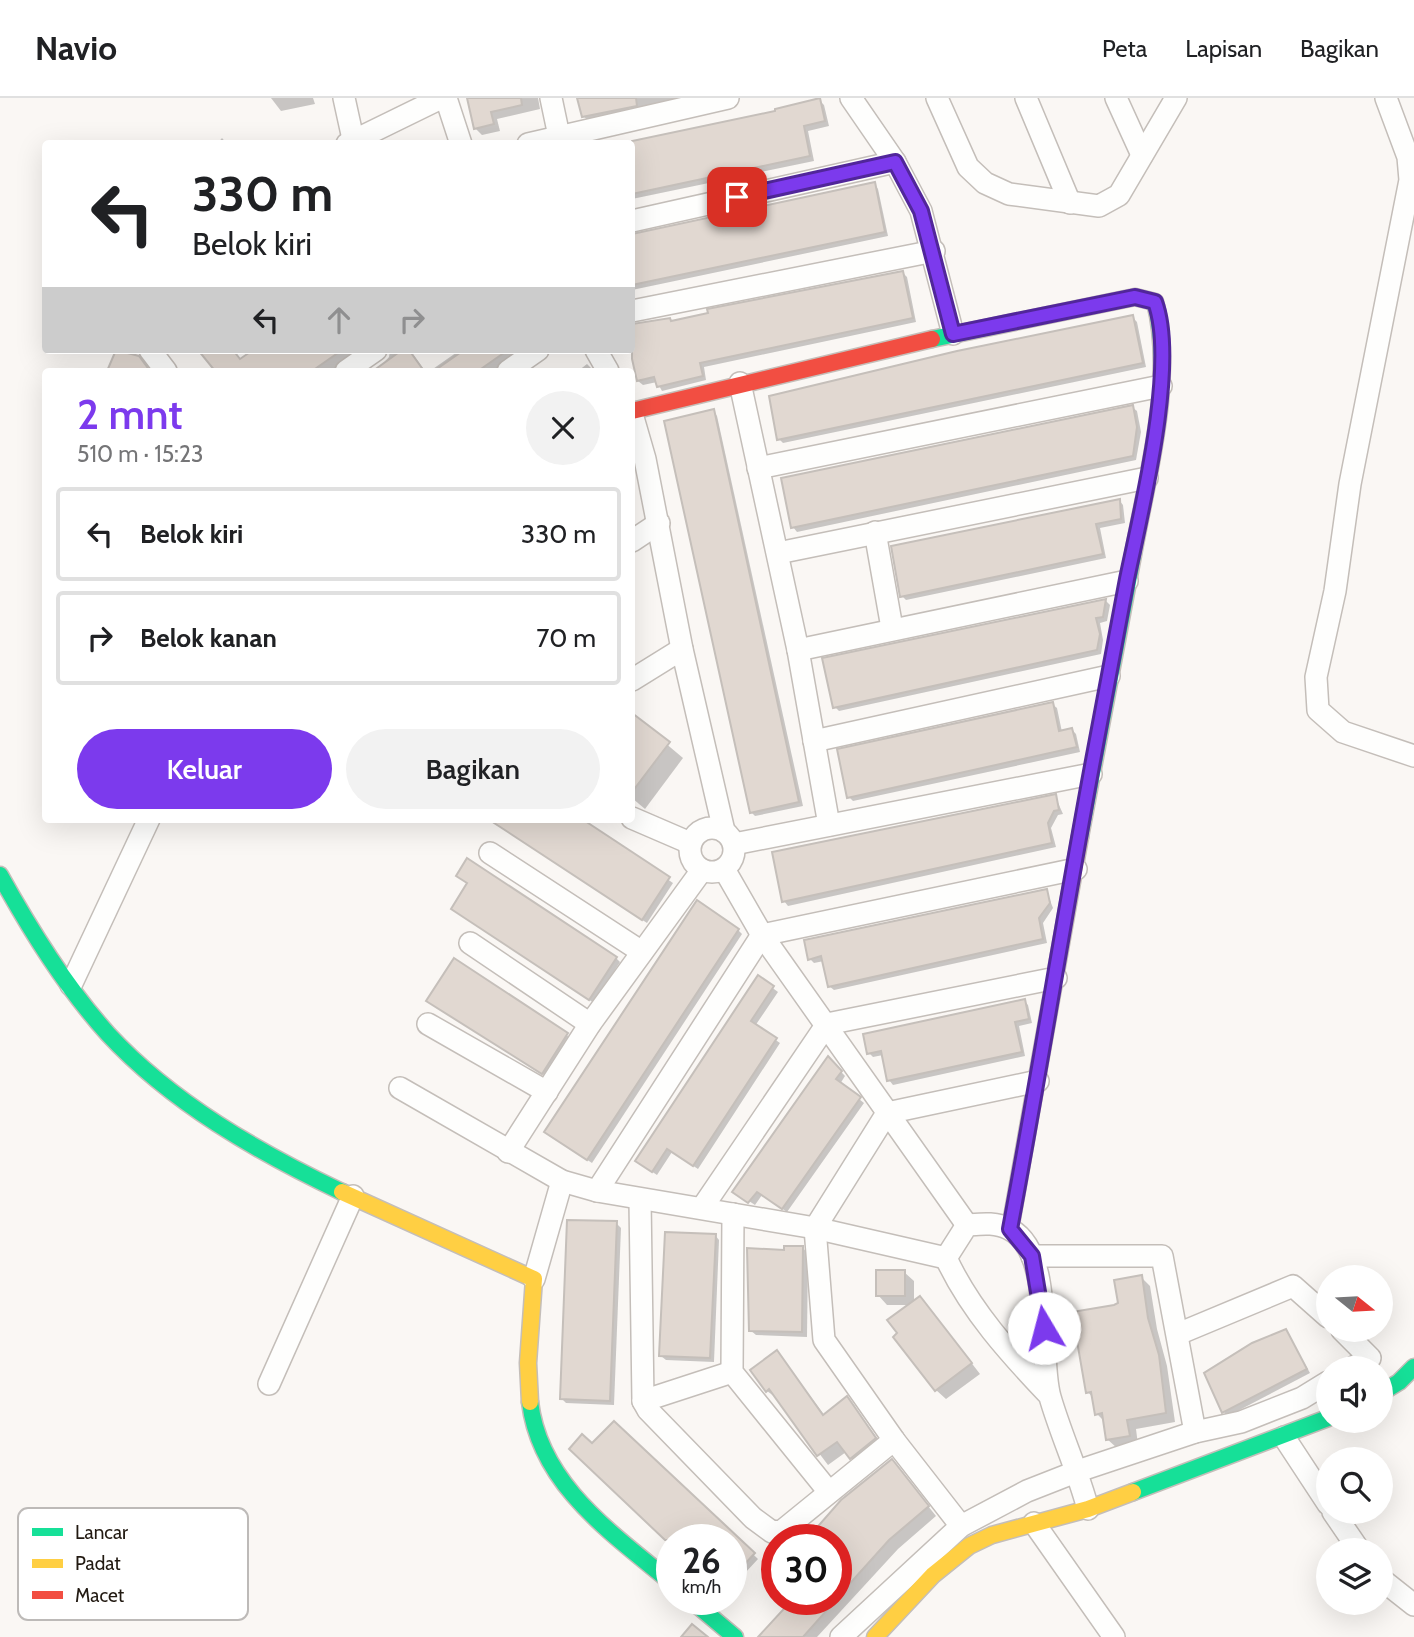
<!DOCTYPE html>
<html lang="id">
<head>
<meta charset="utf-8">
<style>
	body { margin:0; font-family:Cabin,sans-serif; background:#f2f2f2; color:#202124; height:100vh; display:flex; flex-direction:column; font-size:26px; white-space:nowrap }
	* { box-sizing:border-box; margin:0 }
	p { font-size:23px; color:#757577 }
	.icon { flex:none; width:38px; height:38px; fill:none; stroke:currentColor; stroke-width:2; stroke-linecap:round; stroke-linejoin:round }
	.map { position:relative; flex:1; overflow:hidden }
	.drawer { position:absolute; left:42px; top:270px; width:593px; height:455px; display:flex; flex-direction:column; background:#fff; border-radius:7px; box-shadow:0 7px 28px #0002 }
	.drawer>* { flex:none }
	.guide { position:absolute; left:42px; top:42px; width:593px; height:214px; border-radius:7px; box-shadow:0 7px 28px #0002; background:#fff; color:#202124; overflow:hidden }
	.needle { width:46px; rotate:108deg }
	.controls { position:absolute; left:1316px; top:1167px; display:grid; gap:14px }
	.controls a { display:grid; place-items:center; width:77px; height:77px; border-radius:50%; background:#fff; box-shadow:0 7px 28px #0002; font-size:35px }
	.speed { position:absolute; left:656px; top:1426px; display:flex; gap:14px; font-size:35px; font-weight:700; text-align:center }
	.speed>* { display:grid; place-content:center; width:91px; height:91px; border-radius:50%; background:#fff; box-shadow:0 7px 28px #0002; line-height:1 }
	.speed small { font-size:18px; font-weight:400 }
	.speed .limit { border:10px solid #d22; background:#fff; color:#111 }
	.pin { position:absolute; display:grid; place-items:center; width:60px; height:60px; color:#fff; margin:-30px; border-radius:14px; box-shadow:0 4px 10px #0006 }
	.me { position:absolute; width:77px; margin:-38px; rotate:352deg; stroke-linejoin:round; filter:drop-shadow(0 0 5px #0008) }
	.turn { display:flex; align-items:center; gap:24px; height:147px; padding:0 35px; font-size:32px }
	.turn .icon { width:91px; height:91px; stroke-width:2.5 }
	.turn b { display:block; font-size:49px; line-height:60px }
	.lanes { display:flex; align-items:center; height:66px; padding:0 35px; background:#0003; justify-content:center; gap:35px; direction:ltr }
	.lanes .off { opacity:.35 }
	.round { display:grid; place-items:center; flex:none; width:74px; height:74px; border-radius:37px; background:#f2f2f2 }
	.headline { display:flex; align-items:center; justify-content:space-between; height:119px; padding:0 35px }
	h1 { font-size:42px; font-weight:600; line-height:52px; color:#7c3aed }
	.action { display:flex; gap:14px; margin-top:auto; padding:14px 35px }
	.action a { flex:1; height:80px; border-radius:42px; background:#7c3aed; color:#fff; font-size:28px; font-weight:600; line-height:80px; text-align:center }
	.action a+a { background:#f2f2f2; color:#202124 }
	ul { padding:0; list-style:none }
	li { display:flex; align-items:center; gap:21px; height:94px; margin:0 14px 10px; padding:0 21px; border:4px solid #e0e0e0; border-radius:7px }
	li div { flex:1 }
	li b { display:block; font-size:26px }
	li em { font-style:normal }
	header { display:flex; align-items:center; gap:42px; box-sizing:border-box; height:98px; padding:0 35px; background:#fff; border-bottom:2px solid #e0e0e0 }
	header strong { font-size:33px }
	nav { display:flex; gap:38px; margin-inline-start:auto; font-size:24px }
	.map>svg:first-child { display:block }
	.shadow { fill:#0003 }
	.building { fill:#e1d8d1; stroke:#c5bfba; stroke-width:2 }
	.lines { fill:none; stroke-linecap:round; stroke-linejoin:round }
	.street-casing { stroke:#c4beb9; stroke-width:24 }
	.fast-casing { stroke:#c4beb9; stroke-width:19 }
	.slow-casing { stroke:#c4beb9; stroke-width:19 }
	.jam-casing { stroke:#c4beb9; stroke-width:19 }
	.street { stroke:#fefefd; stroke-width:21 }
	.fast { stroke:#16e098; stroke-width:16 }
	.slow { stroke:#ffcf43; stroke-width:16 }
	.jam { stroke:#f24e42; stroke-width:16 }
	.route-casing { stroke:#51269a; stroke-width:18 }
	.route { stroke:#7c3aed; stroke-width:12 }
	.key { fill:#fff; stroke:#bdbab8; stroke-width:2 }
	.key-label { font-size:19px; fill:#221a12 }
</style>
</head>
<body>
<header>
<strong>Navio</strong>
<nav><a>Peta</a><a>Lapisan</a><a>Bagikan</a></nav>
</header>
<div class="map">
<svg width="1414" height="1539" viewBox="0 0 1414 1539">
	<rect width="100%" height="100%" fill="#faf7f4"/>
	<g class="shadow">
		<path d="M 271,0 L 313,0 L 315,6 L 281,13 Z"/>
		<path d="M 470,0 L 538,0 L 540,11 L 497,21 L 500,33 L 482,37 L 475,30 Z"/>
		<path d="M 579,0 L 688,0 L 628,11 L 629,17 L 590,24 L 583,18 Z"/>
		<path d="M 819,2 L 824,7 L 829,28 L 808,33 L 814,63 L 632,101 L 630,46 L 777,15 Z"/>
		<path d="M 222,40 L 227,46 L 217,46 Z"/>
		<path d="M 874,86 L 878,91 L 888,138 L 632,192 L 632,138 Z"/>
		<path d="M 902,174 L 907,179 L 916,224 L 704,269 L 706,282 L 662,293 L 657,284 L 643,287 L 638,283 L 632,228 L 670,221 L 673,224 Z"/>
		<path d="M 1132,219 L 1137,224 L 1146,269 L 783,345 L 779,341 Z"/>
		<path d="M 200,252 L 233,252 L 241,262 L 256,252 L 369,252 L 335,273 L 217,273 Z"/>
		<path d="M 390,252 L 410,252 L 425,273 L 376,273 L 389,259 Z"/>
		<path d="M 460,252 L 539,252 L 510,273 L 430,273 Z"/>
		<path d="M 587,266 L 594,273 L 578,273 Z"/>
		<path d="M 1132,309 L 1137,313 L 1141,334 L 1136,362 L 797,434 L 793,429 Z"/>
		<path d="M 713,313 L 717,318 L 803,708 L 755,718 L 751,714 Z"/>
		<path d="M 632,354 L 638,366 L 632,371 Z"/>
		<path d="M 1119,402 L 1123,407 L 1125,425 L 1100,430 L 1106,460 L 906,502 L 902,498 Z"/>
		<path d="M 1106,503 L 1110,507 L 1107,523 L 1100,525 L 1103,542 L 1101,556 L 839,613 L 835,609 Z"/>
		<path d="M 1052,606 L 1057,610 L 1062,634 L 1072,632 L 1076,636 L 1080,654 L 853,703 L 849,699 Z"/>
		<path d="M 632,617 L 683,660 L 645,711 L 632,700 Z"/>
		<path d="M 1055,698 L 1063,716 L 1058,717 L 1051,730 L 1056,749 L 788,808 L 784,803 Z"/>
		<path d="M 488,721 L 578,721 L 673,785 L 647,825 Z"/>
		<path d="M 1046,792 L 1053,810 L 1043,825 L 1047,845 L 834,892 L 829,888 L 824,863 L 814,865 L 810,861 Z"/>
		<path d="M 457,815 L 616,860 L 620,864 L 594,905 Z"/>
		<path d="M 738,832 L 742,836 L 592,1065 L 551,1038 Z"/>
		<path d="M 455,863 L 572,941 L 547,979 L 428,903 Z"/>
		<path d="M 758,879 L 778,894 L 755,928 L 780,945 L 698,1071 L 672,1054 L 657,1077 L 642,1067 Z"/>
		<path d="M 1024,903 L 1028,907 L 1032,925 L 1019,928 L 1025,958 L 893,987 L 889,982 L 883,957 L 873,959 L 869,955 Z"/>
		<path d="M 828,960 L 845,978 L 840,986 L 864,1005 L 787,1114 L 762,1097 L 755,1107 L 737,1095 Z"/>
		<path d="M 616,1125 L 621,1130 L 614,1307 L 566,1305 L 562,1301 Z"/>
		<path d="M 715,1137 L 719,1142 L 714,1264 L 666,1262 L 661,1258 Z"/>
		<path d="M 803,1150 L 808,1156 L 807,1239 L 756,1237 L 750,1232 L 786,1153 Z"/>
		<path d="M 904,1174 L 914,1183 L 914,1204 L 920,1200 L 929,1210 L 980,1276 L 946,1301 L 936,1292 L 911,1207 L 887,1207 L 878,1197 Z"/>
		<path d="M 1141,1179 L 1150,1188 L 1157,1231 L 1167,1268 L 1175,1324 L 1136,1331 L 1138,1347 L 1117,1350 L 1107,1341 L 1105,1324 L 1097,1316 L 1094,1301 L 1088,1294 L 1114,1209 Z"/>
		<path d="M 1286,1233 L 1310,1275 L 1228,1318 L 1224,1314 Z"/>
		<path d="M 777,1254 L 825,1318 L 847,1301 L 885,1350 L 860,1370 L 846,1354 L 828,1367 L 778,1301 L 767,1293 Z"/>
		<path d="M 614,1325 L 758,1461 L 732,1489 L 732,1442 L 672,1442 L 672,1446 L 571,1351 L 593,1348 Z"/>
		<path d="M 892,1363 L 936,1418 L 898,1451 L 817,1539 L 770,1539 L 765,1534 L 794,1502 L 836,1502 L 836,1442 L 808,1442 Z"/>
	</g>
	<g class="building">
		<path d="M 467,0 L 521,0 L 522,7 L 491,14 L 494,26 L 474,31 Z"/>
		<path d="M 577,0 L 636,0 L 637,8 L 582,19 Z"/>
		<path d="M 820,0 L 825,23 L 804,28 L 810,58 L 632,96 L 632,43 L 775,13 L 775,11 Z"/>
		<path d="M 875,84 L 885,134 L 632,187 L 632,136 Z"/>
		<path d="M 903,173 L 913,220 L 700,265 L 703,278 L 657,289 L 654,279 L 637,283 L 632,261 L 632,226 L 670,220 L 671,223 L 708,215 L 707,211 Z"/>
		<path d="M 1133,217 L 1143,265 L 777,342 L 769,298 L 957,253 Z"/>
		<path d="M 116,252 L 139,258 L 150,273 L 107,273 Z"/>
		<path d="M 198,252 L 233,252 L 240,261 L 253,252 L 342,252 L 312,273 L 215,273 Z"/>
		<path d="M 402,252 L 409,252 L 424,273 L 373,273 Z"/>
		<path d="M 464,252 L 508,252 L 478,273 L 434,273 Z"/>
		<path d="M 1133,307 L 1137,329 L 1133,358 L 791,430 L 781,380 Z"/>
		<path d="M 714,311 L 799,704 L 750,715 L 664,323 Z"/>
		<path d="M 1120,401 L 1121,421 L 1096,426 L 1103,456 L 900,499 L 891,448 Z"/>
		<path d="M 1106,501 L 1103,519 L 1096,520 L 1100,536 L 1097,552 L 833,610 L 822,560 Z"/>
		<path d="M 1053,604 L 1059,633 L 1072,630 L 1077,649 L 847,700 L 837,651 Z"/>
		<path d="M 632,615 L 670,644 L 632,694 Z"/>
		<path d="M 1056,696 L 1059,712 L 1054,713 L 1048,725 L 1052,745 L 782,804 L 772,754 Z"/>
		<path d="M 488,721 L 582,721 L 670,779 L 642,822 Z"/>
		<path d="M 467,760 L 617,859 L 589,902 L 451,811 L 467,785 L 456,778 Z"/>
		<path d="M 1047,791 L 1050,805 L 1039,820 L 1043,841 L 828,889 L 821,858 L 808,862 L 804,842 Z"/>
		<path d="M 697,802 L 739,831 L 587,1062 L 544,1034 Z"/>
		<path d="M 454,860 L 568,935 L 542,976 L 426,903 Z"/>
		<path d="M 758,877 L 774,888 L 751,923 L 777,940 L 693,1068 L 667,1051 L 652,1074 L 635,1063 Z"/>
		<path d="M 1025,901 L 1029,921 L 1015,924 L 1022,954 L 887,983 L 881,953 L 867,956 L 863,936 Z"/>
		<path d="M 828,958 L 842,973 L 836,981 L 861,999 L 782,1111 L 757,1094 L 748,1105 L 732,1094 Z"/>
		<path d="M 567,1122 L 617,1123 L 610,1303 L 560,1301 Z"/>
		<path d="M 665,1134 L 716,1136 L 710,1260 L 659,1258 Z"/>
		<path d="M 784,1148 L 803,1148 L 802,1234 L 749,1233 L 747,1150 L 784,1152 Z"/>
		<rect x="876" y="1172" width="29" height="26"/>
		<path d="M 1142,1177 L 1148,1220 L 1159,1257 L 1166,1315 L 1127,1322 L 1130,1338 L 1106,1342 L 1102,1315 L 1095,1317 L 1091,1294 L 1086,1295 L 1072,1214 L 1114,1207 L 1118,1205 L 1114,1182 Z"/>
		<path d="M 920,1198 L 972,1265 L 935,1293 L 893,1239 L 897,1235 L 887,1222 Z"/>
		<path d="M 1286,1231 L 1307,1271 L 1222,1315 L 1204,1275 L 1252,1245 Z"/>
		<path d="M 777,1252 L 823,1317 L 847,1298 L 876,1340 L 850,1361 L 837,1344 L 817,1358 L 769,1291 L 766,1294 L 750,1272 Z"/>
		<path d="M 614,1323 L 755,1455 L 732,1480 L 732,1442 L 665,1442 L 569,1351 L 582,1336 L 592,1345 Z"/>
		<path d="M 892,1361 L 929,1408 L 889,1442 L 836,1501 L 836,1442 L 806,1442 L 841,1402 Z"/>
		<path d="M 792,1502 L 836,1502 L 803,1539 L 758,1539 Z"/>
		<path d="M 692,1526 L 708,1539 L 681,1539 Z"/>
	</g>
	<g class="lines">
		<defs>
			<g id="street">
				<path d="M 344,0 L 353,41"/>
				<path d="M 446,0 L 461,46"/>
				<path d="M 551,0 L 559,38"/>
				<path d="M 851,0 L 895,64 L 921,113 L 953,236"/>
				<path d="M 937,0 L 968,69 L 985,85 L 1009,96 L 1099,108 L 1119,97 L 1176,0"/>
				<path d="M 1026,0 L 1070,105"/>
				<path d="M 1116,0 L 1142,57"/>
				<path d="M 1386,0 L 1408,59 L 1410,82 L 1350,386 L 1335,493 L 1316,579 L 1318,612 L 1343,634 L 1414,658"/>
				<path d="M 347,46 L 441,0"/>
				<path d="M 528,46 L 728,0"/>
				<path d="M 632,123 L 895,64"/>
				<path d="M 632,213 L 934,153"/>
				<path d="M 150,252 L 166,273"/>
				<path d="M 596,252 L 608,273"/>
				<path d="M 346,273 L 376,252"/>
				<path d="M 508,273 L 538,252"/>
				<path d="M 740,285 L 798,552 L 829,727"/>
				<path d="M 632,316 L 645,361 L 682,551 L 724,733"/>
				<path d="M 758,370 L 1161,288"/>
				<path d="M 875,434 L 892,530"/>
				<path d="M 632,443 L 659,425"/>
				<path d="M 778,455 L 1147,380"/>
				<path d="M 798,552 L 1127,483"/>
				<path d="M 632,582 L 682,551"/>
				<path d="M 814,643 L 1109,578"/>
				<path d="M 632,720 L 690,745"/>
				<circle cx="712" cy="752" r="22"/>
				<path d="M 734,746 L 1091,676"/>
				<path d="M 490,755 L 642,854"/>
				<path d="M 724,771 L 762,837 L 967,1127"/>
				<path d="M 470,845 L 590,926"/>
				<path d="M 71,887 L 149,721"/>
				<path d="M 428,926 L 547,994"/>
				<path d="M 400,990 L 562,1083 L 597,1093 L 815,1130 L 946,1160"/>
				<path d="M 508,1054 L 590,926 L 702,772"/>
				<path d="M 597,1093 L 762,837 L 1076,771"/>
				<path d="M 640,1102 L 643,1303 L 648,1312 L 753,1420 L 772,1434 L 782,1433 L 894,1342"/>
				<path d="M 702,1110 L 827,926 L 1056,880"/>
				<path d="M 733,1116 L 732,1274 L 829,1394"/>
				<path d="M 1032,1158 L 1162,1158 L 1195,1334"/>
				<path d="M 534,1181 L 562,1083"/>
				<path d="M 1342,1232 L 1370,1260 L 1352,1270"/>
				<path d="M 1178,1236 L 1293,1188 L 1328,1219"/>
				<path d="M 269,1286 L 353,1098"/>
				<path d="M 1049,1297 C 1010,1256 970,1212 946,1160 L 967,1127 C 981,1126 996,1124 1009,1131 C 1055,1153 1038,1258 1050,1299 C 1061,1337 1078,1373 1088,1411"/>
				<path d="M 643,1303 L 732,1274"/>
				<path d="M 1284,1339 L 1328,1406"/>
				<path d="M 1333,1414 L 1359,1452"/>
				<path d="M 1034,1425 L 1114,1539"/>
				<path d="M 961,1428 L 894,1342 L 824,1242 L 815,1130 L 887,1015 L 1038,983"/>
				<path d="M 1381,1481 L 1414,1507"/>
				<path d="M 841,1539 L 961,1428 L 1027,1393 L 1078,1373 L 1195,1334 L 1241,1324 L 1302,1300 L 1328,1284"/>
			</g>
			<g id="fast">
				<path d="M 932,241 L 1135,199 L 1155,204 C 1175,281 1147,379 1133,457 C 1115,551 1097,645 1080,739"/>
				<path d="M 0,777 C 31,833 65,888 108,936 C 172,1005 258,1054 342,1094"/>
				<path d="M 1381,1295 L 1399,1284 L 1414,1269"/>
				<path d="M 530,1304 C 540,1387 613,1436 672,1485"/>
				<path d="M 1133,1394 L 1328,1320"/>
				<path d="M 691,1502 L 735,1539"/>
			</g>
			<g id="slow">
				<path d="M 342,1094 L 534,1181 L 528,1265 L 530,1304"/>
				<path d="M 1010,1131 L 1080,739"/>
				<path d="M 875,1539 L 933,1477 L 969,1448 L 992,1437 L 1088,1411 L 1133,1394"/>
			</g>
			<path id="jam" d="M 632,313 L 932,241"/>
		</defs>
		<use href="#street" class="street-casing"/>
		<use href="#fast" class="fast-casing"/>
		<use href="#slow" class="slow-casing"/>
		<use href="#jam" class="jam-casing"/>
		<use href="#street" class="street"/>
		<use href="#fast" class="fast"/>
		<use href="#slow" class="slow"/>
		<use href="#jam" class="jam"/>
	</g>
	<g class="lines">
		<defs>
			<path id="route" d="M 737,99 L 895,64 L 921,113 L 953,236 L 1135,199 L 1155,204 C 1178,266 1141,413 1127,481 C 1116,538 1106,595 1095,652 C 1065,812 1040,972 1010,1131 L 1032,1158 L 1044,1230"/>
		</defs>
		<use href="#route" class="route-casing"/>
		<use href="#route" class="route"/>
	</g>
	<rect x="18" y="1410" width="230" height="112" rx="10" class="key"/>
	<rect x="32" y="1430" width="31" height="8" fill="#16e098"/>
	<rect x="32" y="1461" width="31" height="9" fill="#ffcf43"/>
	<rect x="32" y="1493" width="31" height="8" fill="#f24e42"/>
	<g class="key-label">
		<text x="75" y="1441">Lancar</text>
		<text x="75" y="1472">Padat</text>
		<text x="75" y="1504">Macet</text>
	</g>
</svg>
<div class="controls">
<a><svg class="needle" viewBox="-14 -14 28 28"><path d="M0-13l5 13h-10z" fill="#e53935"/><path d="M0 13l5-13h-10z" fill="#757577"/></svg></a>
<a><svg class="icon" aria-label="sound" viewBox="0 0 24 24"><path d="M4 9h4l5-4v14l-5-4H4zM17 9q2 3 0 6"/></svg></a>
<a><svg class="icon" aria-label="search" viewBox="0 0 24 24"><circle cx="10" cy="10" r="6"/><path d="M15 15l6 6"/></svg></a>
<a><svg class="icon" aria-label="layers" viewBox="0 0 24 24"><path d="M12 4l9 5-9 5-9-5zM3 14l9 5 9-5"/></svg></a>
</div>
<div class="speed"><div>26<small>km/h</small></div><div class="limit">30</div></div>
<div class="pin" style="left:737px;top:99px;background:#d93025"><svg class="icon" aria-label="arrive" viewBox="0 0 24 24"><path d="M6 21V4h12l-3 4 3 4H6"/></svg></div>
<svg class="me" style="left:1044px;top:1230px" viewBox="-20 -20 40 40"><circle r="19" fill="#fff"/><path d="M0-13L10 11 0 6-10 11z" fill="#7c3aed"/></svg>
<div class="guide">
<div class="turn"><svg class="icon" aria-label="left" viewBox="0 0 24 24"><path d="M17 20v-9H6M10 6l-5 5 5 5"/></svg><div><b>330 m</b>Belok kiri</div></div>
<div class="lanes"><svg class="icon" aria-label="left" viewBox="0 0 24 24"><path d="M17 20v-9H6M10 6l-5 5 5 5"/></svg><svg class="icon off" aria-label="ahead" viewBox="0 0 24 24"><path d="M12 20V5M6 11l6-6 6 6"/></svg><svg class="icon off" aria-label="right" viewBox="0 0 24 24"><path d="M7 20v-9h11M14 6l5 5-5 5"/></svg></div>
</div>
<section class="drawer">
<div class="headline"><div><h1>2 mnt</h1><p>510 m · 15:23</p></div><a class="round"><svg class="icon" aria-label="close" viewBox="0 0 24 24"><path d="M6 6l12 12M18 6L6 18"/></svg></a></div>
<ul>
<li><svg class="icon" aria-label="left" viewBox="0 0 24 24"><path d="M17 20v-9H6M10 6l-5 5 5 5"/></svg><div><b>Belok kiri</b></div><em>330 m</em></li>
<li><svg class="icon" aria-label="right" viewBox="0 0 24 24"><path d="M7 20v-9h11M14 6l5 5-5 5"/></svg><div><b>Belok kanan</b></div><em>70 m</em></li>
</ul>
<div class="action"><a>Keluar</a><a>Bagikan</a></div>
</section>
</div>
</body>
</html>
